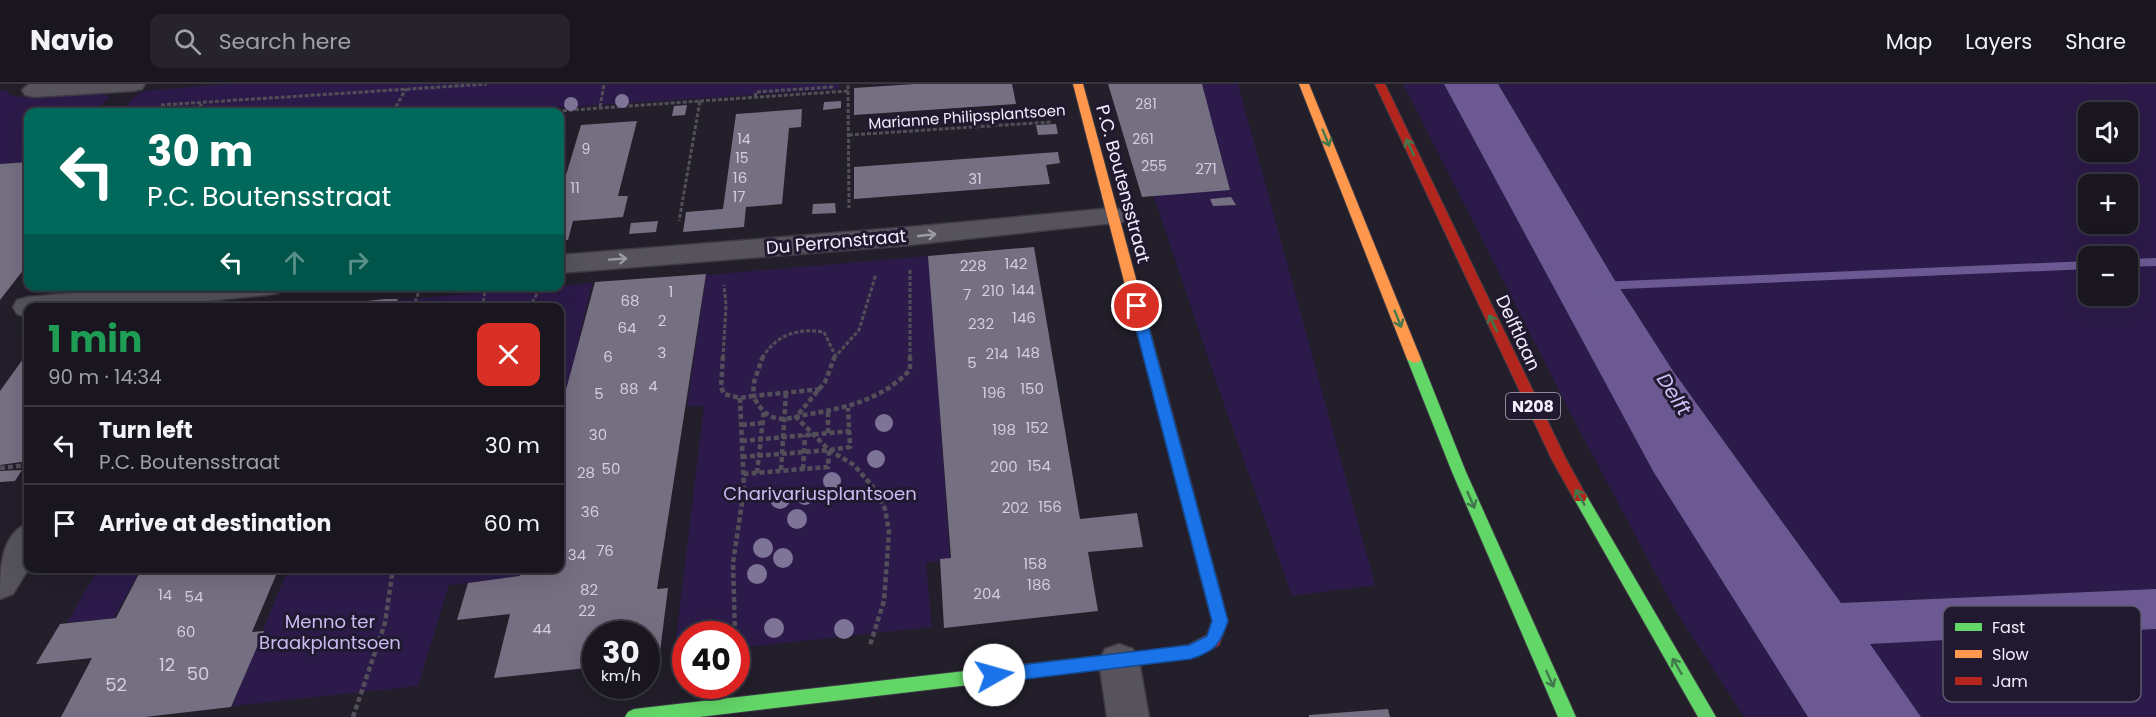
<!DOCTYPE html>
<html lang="en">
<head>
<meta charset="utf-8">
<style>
	body { margin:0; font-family:Poppins,sans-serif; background:#27232d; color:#f1f3f6; height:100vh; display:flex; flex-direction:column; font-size:22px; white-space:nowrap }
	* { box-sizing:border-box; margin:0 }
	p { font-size:20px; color:#9f9fa5 }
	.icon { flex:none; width:33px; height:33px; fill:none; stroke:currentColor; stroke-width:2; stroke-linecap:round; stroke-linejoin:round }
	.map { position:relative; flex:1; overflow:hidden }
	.details { position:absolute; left:24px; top:219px; width:540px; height:270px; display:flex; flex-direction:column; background:#1a1620; border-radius:12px; box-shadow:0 6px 24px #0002,0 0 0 2px #38353e }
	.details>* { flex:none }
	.guide { position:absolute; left:24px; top:24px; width:540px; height:183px; border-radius:12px; box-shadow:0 6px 24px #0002,0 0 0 2px #38353e; background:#00695c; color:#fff; overflow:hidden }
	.buttons { position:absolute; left:2078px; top:18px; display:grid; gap:12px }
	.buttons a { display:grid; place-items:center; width:60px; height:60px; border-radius:12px; background:#1a1620; box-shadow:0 6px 24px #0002,0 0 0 2px #38353e; font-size:30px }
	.speed { position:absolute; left:582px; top:537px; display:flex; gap:12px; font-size:30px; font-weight:700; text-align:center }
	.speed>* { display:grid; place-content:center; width:78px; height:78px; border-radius:50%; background:#1a1620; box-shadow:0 6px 24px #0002,0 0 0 2px #38353e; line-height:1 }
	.speed small { font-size:15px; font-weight:400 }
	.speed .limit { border:9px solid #d22; background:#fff; color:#111 }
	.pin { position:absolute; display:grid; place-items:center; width:51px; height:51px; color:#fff; margin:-26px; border:3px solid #fff; border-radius:50%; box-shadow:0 2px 6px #0007 }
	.me { position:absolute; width:66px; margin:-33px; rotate:83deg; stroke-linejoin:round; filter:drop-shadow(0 0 4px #0008) }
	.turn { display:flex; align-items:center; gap:21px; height:126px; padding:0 24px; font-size:27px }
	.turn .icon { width:78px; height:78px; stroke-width:2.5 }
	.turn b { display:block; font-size:42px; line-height:51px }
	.lanes { display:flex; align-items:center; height:57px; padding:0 24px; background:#0003; justify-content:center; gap:30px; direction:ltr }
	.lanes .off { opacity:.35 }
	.round { display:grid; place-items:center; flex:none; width:63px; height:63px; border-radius:12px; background:#27232d }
	.head { display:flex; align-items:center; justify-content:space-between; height:102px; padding:0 24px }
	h1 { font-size:36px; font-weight:700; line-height:45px; color:#1e9e55 }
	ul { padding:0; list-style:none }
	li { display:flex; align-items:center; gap:18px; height:78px; padding:0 24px; border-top:2px solid #38353e }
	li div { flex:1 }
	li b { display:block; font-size:22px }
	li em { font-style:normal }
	header { display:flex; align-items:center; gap:36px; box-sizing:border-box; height:84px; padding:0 30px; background:#1a1620; border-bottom:2px solid #38353e }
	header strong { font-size:28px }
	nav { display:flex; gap:33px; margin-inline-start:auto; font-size:21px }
	.search { width:420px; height:54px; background:#27232d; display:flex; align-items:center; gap:15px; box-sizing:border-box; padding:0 21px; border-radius:12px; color:#9f9fa5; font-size:22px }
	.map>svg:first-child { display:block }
	.green { fill:#2c1b4a; fill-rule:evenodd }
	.water { fill:#6c5993 }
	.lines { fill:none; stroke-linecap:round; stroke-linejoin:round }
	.stream { fill:#6c5993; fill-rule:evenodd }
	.building { fill:#756f82 }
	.street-casing { stroke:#3e3a45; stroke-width:3 }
	.fast-casing { stroke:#3e3a45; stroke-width:2 }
	.slow-casing { stroke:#3e3a45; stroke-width:2 }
	.jam-casing { stroke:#3e3a45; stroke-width:2 }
	.path-far1 { stroke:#524f59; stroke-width:3; stroke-dasharray:4 2; stroke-linecap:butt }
	.path { stroke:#524f59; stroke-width:4.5; stroke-dasharray:5 3; stroke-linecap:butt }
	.street { fill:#56535c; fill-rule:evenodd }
	.fast { fill:#63d668; fill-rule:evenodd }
	.slow { fill:#ff974d; fill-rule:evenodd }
	.jam { fill:#b3261e; fill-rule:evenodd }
	.tree { fill:#7e7497 }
	.oneway { stroke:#42784c }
	.oneway2 { stroke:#9c99a5 }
	.route { fill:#1a73e8; stroke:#114b97; stroke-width:1.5 }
	.labels { text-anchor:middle; stroke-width:6; stroke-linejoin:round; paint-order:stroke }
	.far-number-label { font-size:14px; fill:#d3cedf }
	.far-street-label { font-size:15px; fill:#f2eefe; stroke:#20192f }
	.number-label { font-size:15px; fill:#d3cedf }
	.shield { fill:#20192f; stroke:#b3aec0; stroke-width:1.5 }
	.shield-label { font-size:16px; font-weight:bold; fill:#f2eefe }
	.street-label { font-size:18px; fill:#f2eefe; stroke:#20192f }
	.park-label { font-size:18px; fill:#cabbf1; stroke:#20192f }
	.near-number-label { font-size:18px; fill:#d3cedf }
	.water-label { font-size:20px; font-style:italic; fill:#d0c1f8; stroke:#20192f }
	.key { fill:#20192f; stroke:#5f596d; stroke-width:1.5 }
	.key-label { font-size:16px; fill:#f2eefe }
</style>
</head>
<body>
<header>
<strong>Navio</strong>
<div class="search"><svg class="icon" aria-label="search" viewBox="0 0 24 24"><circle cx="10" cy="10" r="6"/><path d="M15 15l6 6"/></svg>Search here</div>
<nav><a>Map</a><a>Layers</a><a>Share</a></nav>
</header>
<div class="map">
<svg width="2156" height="633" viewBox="0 0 2156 633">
	<rect width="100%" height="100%" fill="#221e2a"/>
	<g class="green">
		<path d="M 227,0 L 839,0 L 839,5 L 492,28 L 121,28 L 134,13 L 144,7 Z"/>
		<path d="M 1116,0 L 1238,0 L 1375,501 L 1292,512 L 1219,306 Z"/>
		<path d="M 1403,0 L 1444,0 L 1548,189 L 1808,633 L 1744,633 L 1674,524 L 1571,330 Z"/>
		<path d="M 1498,0 L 2156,0 L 2156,505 L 1841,519 L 1673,287 L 1614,195 ZM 2088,28 L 2127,28 L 2127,68 L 2088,68 ZM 2088,100 L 2127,100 L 2127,140 L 2088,140 ZM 2088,172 L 2127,172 L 2127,212 L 2088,212 Z"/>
		<path d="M 5,6 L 10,11 L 21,13 L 99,8 L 109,13 L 96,28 L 28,28 L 28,78 L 0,80 L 0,7 Z"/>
		<path d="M 929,172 L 950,475 L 926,479 L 932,543 L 737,564 L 736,550 L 686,550 L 685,569 L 674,571 L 704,322 L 687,322 L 706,191 Z"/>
		<path d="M 592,199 L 560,336 L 560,224 L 395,224 L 398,216 Z"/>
		<path d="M 98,485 L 141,485 L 114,534 L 67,539 Z"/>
		<path d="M 288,485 L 524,485 L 522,493 L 449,501 L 418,602 L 232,622 Z"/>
		<path d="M 2156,545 L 2156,633 L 1921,633 L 1869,560 Z"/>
	</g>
	<path class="water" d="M 1444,0 L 1498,0 L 1614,195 L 1673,287 L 1841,519 L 2156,505 L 2156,545 L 1870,560 L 1921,633 L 1808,633 L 1653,387 Z"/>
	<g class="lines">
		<g class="stream">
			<path d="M 2156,174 L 2156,182 L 2127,183 L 2127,175 Z"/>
			<path d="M 2088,177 L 2088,185 L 1599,206 L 1592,202 L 1599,198 Z"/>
		</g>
	</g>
	<g class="building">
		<path d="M 915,0 L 1012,0 L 1016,20 L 854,31 L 854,4 Z"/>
		<path d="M 1108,0 L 1202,0 L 1230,106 L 1142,113 Z"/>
		<path d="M 841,17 L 841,24 L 823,26 L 824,18 Z"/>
		<path d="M 687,21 L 685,31 L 672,32 L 674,22 Z"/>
		<path d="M 802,25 L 801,43 L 789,44 L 782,120 L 746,123 L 744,143 L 683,148 L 686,128 L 723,125 L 736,30 Z"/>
		<path d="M 637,37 L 618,112 L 628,112 L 623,133 L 573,137 L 568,156 L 560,157 L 560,111 L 581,41 Z"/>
		<path d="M 1056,40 L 1058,50 L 1038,51 L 1036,41 Z"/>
		<path d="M 1058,68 L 1060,79 L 1046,81 L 1050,100 L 854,115 L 854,83 Z"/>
		<path d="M 28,78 L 28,180 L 0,216 L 0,80 Z"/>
		<path d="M 1231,113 L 1236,121 L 1213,122 L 1210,115 Z"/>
		<path d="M 835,119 L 836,129 L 812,130 L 813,120 Z"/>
		<path d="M 658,137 L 656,148 L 629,150 L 631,139 Z"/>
		<path d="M 1034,163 L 1080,435 L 1137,429 L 1143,463 L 1088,468 L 1098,527 L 944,544 L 940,475 L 951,474 L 928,172 Z"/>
		<path d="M 706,190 L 657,505 L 668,504 L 659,576 L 646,577 L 646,550 L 596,550 L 596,583 L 494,594 L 510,530 L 457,536 L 468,499 L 520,492 L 522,484 L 560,484 L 560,328 L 595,198 Z"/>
		<path d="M 385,215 L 398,215 L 394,224 L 303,224 Z"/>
		<path d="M 28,268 L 28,377 L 0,381 L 0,307 Z"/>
		<path d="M 22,386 L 15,397 L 0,398 L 0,387 Z"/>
		<path d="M 142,484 L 279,484 L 252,548 L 264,547 L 231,623 L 145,633 L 61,633 L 92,574 L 36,580 L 60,540 L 116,534 Z"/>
		<path d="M 1388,625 L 1390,633 L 1309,633 L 1309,631 Z"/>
	</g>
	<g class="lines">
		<defs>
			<g id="street">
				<path d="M 29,0 L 145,0 L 142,5 L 133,7 L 34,13 L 25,11 L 22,6 Z"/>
				<path d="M 1113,124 L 1123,126 L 1127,132 L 1123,138 L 910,161 L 560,189 L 560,171 L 910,143 Z"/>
				<path d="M 151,202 L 282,202 L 278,209 L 267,211 L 133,224 L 28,224 L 28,233 L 17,230 L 13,223 L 17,216 L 28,213 Z"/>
				<path d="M 28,439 L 29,484 L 13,510 L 0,515 C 0,485 0,451 28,439 Z"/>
				<path d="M 1119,560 L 1133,565 L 1139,577 L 1149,633 L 1107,633 L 1099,577 L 1105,565 Z"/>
			</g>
			<g id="fast">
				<path d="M 1414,271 L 1421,275 L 1466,388 L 1576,633 L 1558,633 L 1452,388 L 1407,275 Z"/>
				<path d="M 1580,407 L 1585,409 L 1716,633 L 1698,633 L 1573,413 L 1575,409 Z"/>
				<path d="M 1114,570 L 1120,572 L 1122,577 L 1120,582 L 1114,584 L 699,633 L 625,633 L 628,628 L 634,625 Z"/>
			</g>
			<g id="slow">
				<path d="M 1073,0 L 1083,0 L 1164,298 L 1157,303 L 1150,298 Z"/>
				<path d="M 1299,0 L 1309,0 L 1421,275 L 1419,278 L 1414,279 L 1407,275 Z"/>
			</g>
			<g id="jam">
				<path d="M 1375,0 L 1385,0 L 1566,375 L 1587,413 L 1585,417 L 1575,417 L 1552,376 Z"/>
				<path d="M 1157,293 L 1164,298 L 1228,537 L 1219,561 L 1197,573 L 1114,584 L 1108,582 L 1106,577 L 1108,572 L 1188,561 L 1207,551 L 1212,537 L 1150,298 Z"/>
			</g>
		</defs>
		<use href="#street" class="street-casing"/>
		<use href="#fast" class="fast-casing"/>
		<use href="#slow" class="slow-casing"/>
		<use href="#jam" class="jam-casing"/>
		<g class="path-far1">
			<path d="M 848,7 L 849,124"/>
			<path d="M 755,13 L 756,8 L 832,3 L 832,0"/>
			<path d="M 700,17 L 848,7 L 848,0"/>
			<path d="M 161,21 L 487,0"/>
			<path d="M 600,23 L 604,0"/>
			<path d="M 196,28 L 203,18"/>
			<path d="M 393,28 L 406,5"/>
			<path d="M 522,28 L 546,27"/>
			<path d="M 545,28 L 700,17 L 679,137"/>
			<path d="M 849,51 L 1051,38"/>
			<path d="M 910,186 L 910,274"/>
			<path d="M 413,224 L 421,202"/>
			<path d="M 482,224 L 486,202"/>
			<path d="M 529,224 L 541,203"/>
			<path d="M 723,274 L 726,221 L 724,201"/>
			<path d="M 762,274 C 777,250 798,244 824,248 L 835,271"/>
			<path d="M 834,274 L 859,246 L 876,190"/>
		</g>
		<g class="path">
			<path d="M 723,272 L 721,303 L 724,310 L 740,314 L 753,312 C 758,321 765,332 776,334 C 785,336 795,333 804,331 C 845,324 880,317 910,286 L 910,272"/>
			<path d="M 763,272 L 754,298 L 753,312 L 822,305"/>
			<path d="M 835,272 L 825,298 L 796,333 L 829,366 L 854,381 L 873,403 L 885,425 L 889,448 L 884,517 L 870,561"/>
			<path d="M 828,328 L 828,349"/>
			<path d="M 742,341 L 762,339"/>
			<path d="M 742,357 L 850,347"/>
			<path d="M 830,366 L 850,363 L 848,324"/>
			<path d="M 742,373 L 829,366 L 828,383 L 743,390"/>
			<path d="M 0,384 L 28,381"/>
			<path d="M 803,385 L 805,351"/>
			<path d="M 781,386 L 786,308"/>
			<path d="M 757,389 L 764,327"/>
			<path d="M 735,550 L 733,479 L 744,405 L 740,314"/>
			<path d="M 353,633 L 385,539 L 393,484"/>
		</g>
		<use href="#street" class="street"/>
		<use href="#fast" class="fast"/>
		<use href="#slow" class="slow"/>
		<use href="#jam" class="jam"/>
	</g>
	<g class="tree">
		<circle cx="622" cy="17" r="7"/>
		<circle cx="571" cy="20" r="7"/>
		<circle cx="884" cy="339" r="9"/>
		<circle cx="876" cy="375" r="9"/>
		<circle cx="832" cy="397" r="9"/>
		<circle cx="805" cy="412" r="9"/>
		<circle cx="780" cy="415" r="10"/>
		<circle cx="797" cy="435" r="10"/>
		<circle cx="763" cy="464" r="10"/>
		<circle cx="783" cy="474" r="10"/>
		<circle cx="757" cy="490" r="10"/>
		<circle cx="774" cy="544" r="10"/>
		<circle cx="844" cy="545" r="10"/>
	</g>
	<defs><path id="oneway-shaft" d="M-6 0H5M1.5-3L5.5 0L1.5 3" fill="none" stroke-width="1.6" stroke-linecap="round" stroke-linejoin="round" transform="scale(1.5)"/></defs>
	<g class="oneway">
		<use href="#oneway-shaft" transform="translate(1326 54) rotate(68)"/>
		<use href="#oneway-shaft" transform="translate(1410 63) rotate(-115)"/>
		<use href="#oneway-shaft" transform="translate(1398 235) rotate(68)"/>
		<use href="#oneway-shaft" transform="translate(1493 239) rotate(-115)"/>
		<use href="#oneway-shaft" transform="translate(1580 413) rotate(-120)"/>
		<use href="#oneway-shaft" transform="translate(1471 416) rotate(66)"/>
		<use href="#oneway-shaft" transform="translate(1677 582) rotate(-120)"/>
		<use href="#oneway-shaft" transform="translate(1550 595) rotate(66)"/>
	</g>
	<g class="oneway2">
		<use href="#oneway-shaft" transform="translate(927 151) rotate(-6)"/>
		<use href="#oneway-shaft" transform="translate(618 175) rotate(-4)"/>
	</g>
	<path class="route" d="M 1137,218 L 1143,222 L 1228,537 C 1220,561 1215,567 1191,575 L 994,599 L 988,597 L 986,591 L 988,586 L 994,584 L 1189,561 L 1207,552 L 1212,537 L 1130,222 Z"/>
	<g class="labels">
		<g class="far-number-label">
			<text x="1146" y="25">281</text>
			<text x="744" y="60">14</text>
			<text x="1143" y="60">261</text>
			<text x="586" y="70">9</text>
			<text x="742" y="79">15</text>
			<text x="1154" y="87">255</text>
		</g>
		<g class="far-street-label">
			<text transform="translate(967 33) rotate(-4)" y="5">Marianne Philipsplantsoen</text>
		</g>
		<g class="number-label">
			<text x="1206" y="90">271</text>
			<text x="740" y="99">16</text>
			<text x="975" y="100">31</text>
			<text x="575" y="109">11</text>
			<text x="739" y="118">17</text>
			<text x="1016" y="185">142</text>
			<text x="973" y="187">228</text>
			<text x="1023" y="211">144</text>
			<text x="993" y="212">210</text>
			<text x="671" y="213">1</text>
			<text x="967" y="216">7</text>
			<text x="630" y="222">68</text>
			<text x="1024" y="239">146</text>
			<text x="662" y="242">2</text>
			<text x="981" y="245">232</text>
			<text x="627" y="249">64</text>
			<text x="662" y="274">3</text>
			<text x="1028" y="274">148</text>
			<text x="997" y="275">214</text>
			<text x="608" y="278">6</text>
			<text x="972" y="284">5</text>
			<text x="653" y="307">4</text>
			<text x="629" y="310">88</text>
			<text x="1032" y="310">150</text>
			<text x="994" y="314">196</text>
			<text x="599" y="315">5</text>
			<text x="1037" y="349">152</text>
			<text x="1004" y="351">198</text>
			<text x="598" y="356">30</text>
			<text x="1039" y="387">154</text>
			<text x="1004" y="388">200</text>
			<text x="611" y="390">50</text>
			<text x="586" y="394">28</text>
			<text x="1050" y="428">156</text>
			<text x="1015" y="429">202</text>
			<text x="590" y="433">36</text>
			<text x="605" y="472">76</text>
			<text x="577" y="476">34</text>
			<text x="1035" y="485">158</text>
			<text x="1039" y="506">186</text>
			<text x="589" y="511">82</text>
			<text x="987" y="515">204</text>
			<text x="165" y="516">14</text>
			<text x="194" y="518">54</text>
			<text x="587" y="532">22</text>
			<text x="542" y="550">44</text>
			<text x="186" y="553">60</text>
		</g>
		<rect class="shield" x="1506" y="309" width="54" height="26" rx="4.5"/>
		<g class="shield-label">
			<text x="1533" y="328">N208</text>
		</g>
		<g class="street-label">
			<text transform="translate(1123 100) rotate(75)" y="6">P.C. Boutensstraat</text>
			<text transform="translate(836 158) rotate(-5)" y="6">Du Perronstraat</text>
			<text transform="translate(1518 249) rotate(65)" y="6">Delftlaan</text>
		</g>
		<g class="park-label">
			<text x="820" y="416">Charivariusplantsoen</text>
			<text x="330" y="544">Menno ter<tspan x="330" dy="21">Braakplantsoen</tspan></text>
		</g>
		<g class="near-number-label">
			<text x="167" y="587">12</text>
			<text x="198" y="596">50</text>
			<text x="116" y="607">52</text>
		</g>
		<g class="water-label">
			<text transform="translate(1674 310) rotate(58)" y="7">Delft</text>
		</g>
	</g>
	<rect x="1943" y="522" width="198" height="96" rx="9" class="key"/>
	<rect x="1955" y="539" width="27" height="8" fill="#63d668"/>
	<rect x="1955" y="566" width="27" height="8" fill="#ff974d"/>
	<rect x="1955" y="593" width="27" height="8" fill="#b3261e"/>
	<g class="key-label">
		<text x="1992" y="549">Fast</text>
		<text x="1992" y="576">Slow</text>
		<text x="1992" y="603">Jam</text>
	</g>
</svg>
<div class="buttons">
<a><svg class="icon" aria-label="sound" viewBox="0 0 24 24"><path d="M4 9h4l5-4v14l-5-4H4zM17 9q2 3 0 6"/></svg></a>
<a>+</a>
<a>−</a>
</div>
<div class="speed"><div>30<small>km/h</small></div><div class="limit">40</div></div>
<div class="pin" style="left:1137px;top:222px;background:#d93025"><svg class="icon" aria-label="arrive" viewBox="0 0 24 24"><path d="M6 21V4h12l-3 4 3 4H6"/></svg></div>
<svg class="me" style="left:994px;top:591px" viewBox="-20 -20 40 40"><circle r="19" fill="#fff"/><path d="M0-13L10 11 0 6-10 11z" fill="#1a73e8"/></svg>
<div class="guide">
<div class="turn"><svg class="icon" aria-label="left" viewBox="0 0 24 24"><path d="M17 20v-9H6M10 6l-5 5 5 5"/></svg><div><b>30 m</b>P.C. Boutensstraat</div></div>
<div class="lanes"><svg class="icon" aria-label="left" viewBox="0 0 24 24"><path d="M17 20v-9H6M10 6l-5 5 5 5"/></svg><svg class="icon off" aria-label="ahead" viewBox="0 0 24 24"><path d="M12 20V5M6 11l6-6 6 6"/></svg><svg class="icon off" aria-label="right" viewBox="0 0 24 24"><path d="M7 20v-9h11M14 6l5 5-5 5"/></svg></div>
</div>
<section class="details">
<div class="head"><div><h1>1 min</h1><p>90 m · 14:34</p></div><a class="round" style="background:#d93025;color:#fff"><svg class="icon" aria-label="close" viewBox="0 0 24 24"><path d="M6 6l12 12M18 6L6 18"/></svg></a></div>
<ul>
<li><svg class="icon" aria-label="left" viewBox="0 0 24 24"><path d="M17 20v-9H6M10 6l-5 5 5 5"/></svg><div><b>Turn left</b><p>P.C. Boutensstraat</p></div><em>30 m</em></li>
<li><svg class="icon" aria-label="arrive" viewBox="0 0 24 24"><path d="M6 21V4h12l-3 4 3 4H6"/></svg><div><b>Arrive at destination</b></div><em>60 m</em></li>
</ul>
</section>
</div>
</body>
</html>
